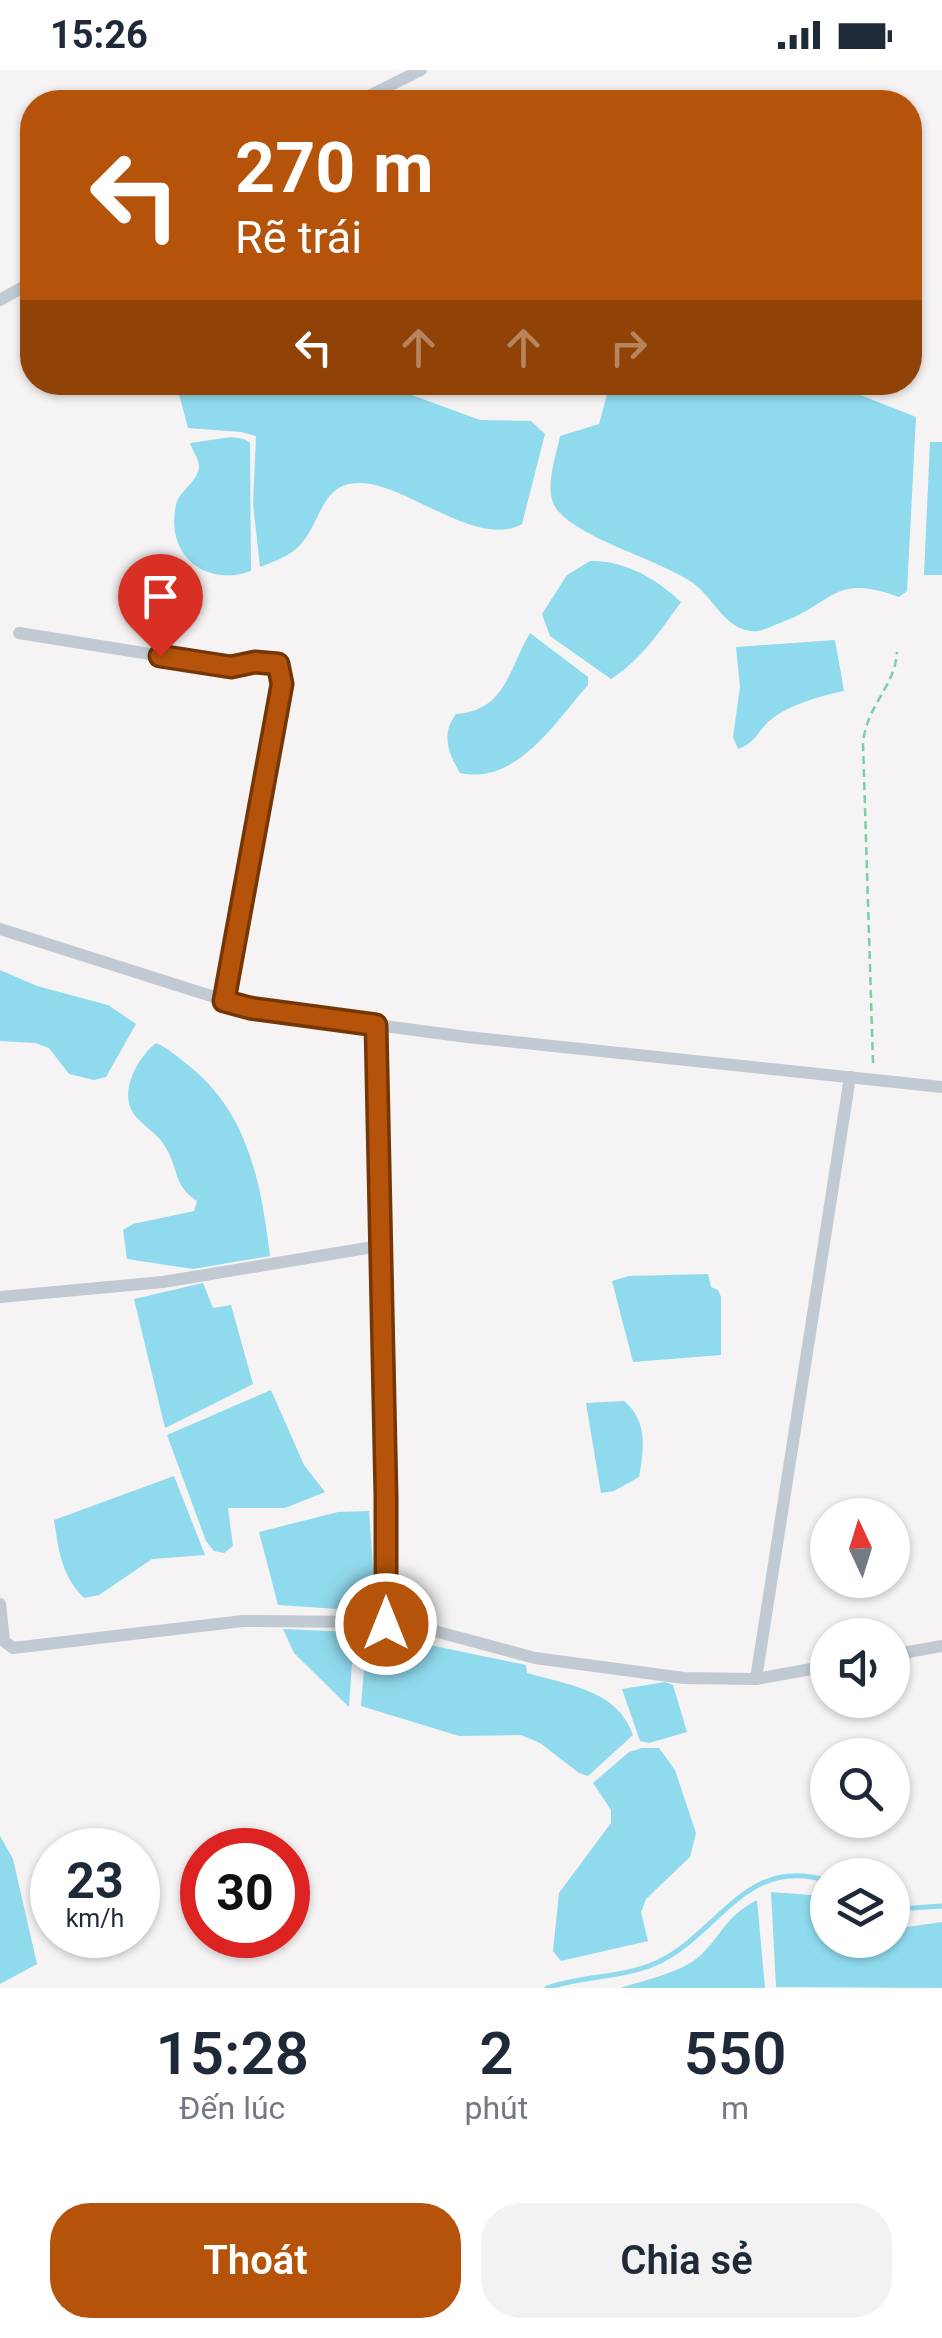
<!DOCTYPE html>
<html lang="vi">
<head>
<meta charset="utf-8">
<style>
	body { margin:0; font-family:Roboto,sans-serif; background:#f2f2f3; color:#1f2937; height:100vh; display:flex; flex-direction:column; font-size:38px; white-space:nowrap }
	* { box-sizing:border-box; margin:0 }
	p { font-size:32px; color:#747a83 }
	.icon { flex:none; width:55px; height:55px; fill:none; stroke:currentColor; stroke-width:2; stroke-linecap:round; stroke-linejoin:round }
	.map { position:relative; height:1918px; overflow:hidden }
	.side { display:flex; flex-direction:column; background:#fff; flex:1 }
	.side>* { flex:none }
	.banner { position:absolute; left:20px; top:20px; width:902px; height:305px; border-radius:40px; box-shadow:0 2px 8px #0004; background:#b45309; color:#fff; overflow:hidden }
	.needle { width:65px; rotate:356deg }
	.buttons { position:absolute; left:810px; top:1428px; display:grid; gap:20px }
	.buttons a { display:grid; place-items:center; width:100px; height:100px; border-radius:50%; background:#fff; box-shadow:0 2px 8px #0004; font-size:50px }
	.speed { position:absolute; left:30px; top:1758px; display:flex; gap:20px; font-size:50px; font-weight:700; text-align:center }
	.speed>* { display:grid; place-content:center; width:130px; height:130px; border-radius:50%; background:#fff; box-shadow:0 2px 8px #0004; line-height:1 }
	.speed small { font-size:25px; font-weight:400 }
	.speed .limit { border:15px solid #d22; background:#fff; color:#111 }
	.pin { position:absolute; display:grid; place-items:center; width:85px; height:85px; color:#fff; margin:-102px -42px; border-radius:50% 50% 50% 0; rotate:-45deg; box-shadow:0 0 10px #0007 }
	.pin .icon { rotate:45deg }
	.me { position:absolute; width:110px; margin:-55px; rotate:0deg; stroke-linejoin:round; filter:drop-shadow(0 0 8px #0008) }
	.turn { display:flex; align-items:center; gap:35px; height:210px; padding:0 50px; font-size:45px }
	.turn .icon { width:130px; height:130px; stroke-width:2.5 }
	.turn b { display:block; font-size:70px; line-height:85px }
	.lanes { display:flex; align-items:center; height:95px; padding:0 50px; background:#0003; justify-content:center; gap:50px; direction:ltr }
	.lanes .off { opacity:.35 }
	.eta { display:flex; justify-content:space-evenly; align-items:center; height:170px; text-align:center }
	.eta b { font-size:60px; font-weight:600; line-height:70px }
	.button { display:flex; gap:20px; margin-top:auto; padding:20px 50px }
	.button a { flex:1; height:115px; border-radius:40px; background:#b45309; color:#fff; font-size:40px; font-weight:600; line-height:115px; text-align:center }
	.button a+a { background:#f2f2f3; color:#1f2937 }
	.status { display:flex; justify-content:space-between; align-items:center; height:70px; padding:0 50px; background:#fff; direction:ltr }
	.status svg { height:28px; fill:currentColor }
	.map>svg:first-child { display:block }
	.water { fill:#90daee }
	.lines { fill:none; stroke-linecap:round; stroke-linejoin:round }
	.stream { stroke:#90daee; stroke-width:5 }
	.path { stroke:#7ad0a6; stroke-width:2.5; stroke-dasharray:8 5; stroke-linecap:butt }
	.street { stroke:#c1cad2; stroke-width:12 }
	.route-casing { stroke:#753606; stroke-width:25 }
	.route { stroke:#b45309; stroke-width:18 }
</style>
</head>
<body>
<div class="status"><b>15:26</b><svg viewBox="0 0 49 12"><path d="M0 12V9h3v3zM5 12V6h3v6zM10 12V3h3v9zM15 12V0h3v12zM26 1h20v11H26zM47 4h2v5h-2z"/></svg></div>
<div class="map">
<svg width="942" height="1918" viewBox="0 0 942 1918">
	<rect width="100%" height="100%" fill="#f5f3f3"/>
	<g class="water">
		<path d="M 176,313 L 379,313 L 480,350 L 531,351 L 545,364 L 522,454 C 477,479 407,414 361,413 C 322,411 322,450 301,474 C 292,485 273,492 260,497 L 253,434 L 256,366 L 241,362 L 188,358 Z"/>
		<path d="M 610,313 L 830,313 L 916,347 L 907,521 L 899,527 C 831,503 836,533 780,553 C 774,555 765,560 758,561 C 727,564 714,528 693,513 C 658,489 583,470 558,441 C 542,422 556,387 560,366 L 599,354 Z"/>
		<path d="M 231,367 L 244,369 L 250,373 L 251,501 C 204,518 165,484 176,435 C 179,420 200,411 199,395 C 198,388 192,379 190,373 Z"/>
		<path d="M 930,372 L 942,372 L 942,505 L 924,505 Z"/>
		<path d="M 590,491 C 624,490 657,509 681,532 C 660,561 641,590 611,609 L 550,566 L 542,544 L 567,505 Z"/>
		<path d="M 530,563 L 588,607 L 588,615 C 555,652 517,715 460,703 C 448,683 441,663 456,644 C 506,641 509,598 530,563 Z"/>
		<path d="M 835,570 L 844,621 C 820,626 787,635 768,652 C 757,663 754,674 738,679 L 733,667 L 740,617 L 736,577 Z"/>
		<path d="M 0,900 L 37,916 L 108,935 L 136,954 L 106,1007 L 94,1010 L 69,1004 L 49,978 L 35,973 L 0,971 Z"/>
		<path d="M 156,973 C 168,978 178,987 188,995 C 249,1043 261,1114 270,1186 L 193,1199 L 127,1189 L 123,1160 L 133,1154 L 194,1141 L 197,1131 C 173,1115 179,1100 166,1078 C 158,1063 142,1056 133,1043 C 119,1021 138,987 156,973 Z"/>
		<path d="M 708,1204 L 711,1217 L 718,1220 L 721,1227 L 721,1285 L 633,1292 L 612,1211 L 629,1206 Z"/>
		<path d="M 203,1213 L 213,1238 L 231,1235 L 253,1314 L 165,1358 L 134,1229 Z"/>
		<path d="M 271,1320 L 304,1395 L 325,1422 L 285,1438 L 228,1438 L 233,1476 L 224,1483 L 214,1481 L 206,1471 L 167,1365 Z"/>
		<path d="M 624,1331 C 648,1351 644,1379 639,1407 L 614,1421 L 601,1423 L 586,1333 Z"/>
		<path d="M 174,1406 L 205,1485 L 152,1489 L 99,1525 L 84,1528 C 61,1505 59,1481 54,1450 Z"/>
		<path d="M 369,1441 L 376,1537 L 368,1541 L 278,1535 L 259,1462 L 338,1442 Z"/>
		<path d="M 283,1559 L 354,1562 L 349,1637 L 294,1583 Z"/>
		<path d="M 367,1562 L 526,1595 L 527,1603 C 568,1615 618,1620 633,1665 L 588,1706 L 579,1703 L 540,1673 L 521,1665 L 459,1666 L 361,1636 Z"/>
		<path d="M 665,1612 L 673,1615 L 687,1662 L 649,1673 L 640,1671 L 622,1619 Z"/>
		<path d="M 642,1678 L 659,1678 L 675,1700 L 696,1763 L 690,1787 L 646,1829 L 641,1842 L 648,1871 L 561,1891 L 553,1881 L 559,1823 L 611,1753 L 611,1740 L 593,1713 L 629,1682 Z"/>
		<path d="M 0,1766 L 13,1789 L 37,1894 L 0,1914 Z"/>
		<path d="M 771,1822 L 811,1825 L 827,1831 L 828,1870 L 892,1870 L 893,1859 L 942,1852 L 942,1918 L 776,1917 Z"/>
		<path d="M 757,1830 L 765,1918 L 620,1918 C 645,1910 681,1903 701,1885 C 724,1862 724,1848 757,1830 Z"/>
	</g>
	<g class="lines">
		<g class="stream">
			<path d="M 892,1836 L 912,1838 L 942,1836"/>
			<path d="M 547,1918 C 581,1906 620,1908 654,1894 C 719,1866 744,1784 828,1811"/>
		</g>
		<path class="path" d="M 873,993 L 863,673 C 867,634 895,617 897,582"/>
		<g class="street">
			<path d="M 357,32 L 421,0"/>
			<path d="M 0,230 L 32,212"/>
			<path d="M 19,563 L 231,597 L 255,592 L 278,594 L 282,614 L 266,714 L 224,931"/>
			<path d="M 0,859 L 249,938 L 467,967 L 942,1017"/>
			<path d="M 376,955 L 386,1427 L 386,1554"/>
			<path d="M 0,1227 L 163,1212 L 379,1176"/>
			<path d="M 0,1534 L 4,1571 L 13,1578 L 243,1551 L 364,1552 L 427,1559 L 535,1588 L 684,1608 L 756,1609 L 828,1596"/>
			<path d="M 892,1585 L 942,1576"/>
			<path d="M 756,1609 L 850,1007"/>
		</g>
	</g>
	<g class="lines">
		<defs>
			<path id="route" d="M 160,586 L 231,597 L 255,592 L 278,594 L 282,614 L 224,931 L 250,938 L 376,955 L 386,1427 L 386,1554"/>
		</defs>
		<use href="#route" class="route-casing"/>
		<use href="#route" class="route"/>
	</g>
</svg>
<div class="buttons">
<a><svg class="needle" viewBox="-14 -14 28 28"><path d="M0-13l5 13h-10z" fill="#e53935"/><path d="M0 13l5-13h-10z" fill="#747a83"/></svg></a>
<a><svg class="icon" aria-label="sound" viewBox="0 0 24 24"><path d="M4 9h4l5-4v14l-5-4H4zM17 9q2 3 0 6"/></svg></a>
<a><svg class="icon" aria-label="search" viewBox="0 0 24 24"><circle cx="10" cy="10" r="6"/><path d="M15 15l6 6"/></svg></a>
<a><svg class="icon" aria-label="layers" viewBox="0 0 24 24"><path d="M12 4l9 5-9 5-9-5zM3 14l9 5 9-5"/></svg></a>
</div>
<div class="speed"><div>23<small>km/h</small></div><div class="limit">30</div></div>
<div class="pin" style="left:160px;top:586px;background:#d93025"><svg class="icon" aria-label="arrive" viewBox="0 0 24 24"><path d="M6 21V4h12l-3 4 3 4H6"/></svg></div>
<svg class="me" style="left:386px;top:1554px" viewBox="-20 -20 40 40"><circle r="17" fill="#b45309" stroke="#fff" stroke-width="3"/><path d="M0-11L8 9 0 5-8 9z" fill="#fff"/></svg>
<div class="banner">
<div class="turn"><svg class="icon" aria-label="left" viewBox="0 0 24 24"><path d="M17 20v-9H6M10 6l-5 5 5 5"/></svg><div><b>270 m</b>Rẽ trái</div></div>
<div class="lanes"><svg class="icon" aria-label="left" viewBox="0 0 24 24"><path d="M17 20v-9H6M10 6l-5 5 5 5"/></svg><svg class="icon off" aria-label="ahead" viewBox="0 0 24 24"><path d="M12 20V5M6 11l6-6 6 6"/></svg><svg class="icon off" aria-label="ahead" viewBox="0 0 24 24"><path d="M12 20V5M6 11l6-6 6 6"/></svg><svg class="icon off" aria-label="right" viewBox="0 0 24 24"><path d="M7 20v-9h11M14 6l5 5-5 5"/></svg></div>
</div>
</div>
<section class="side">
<div class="eta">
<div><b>15:28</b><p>Đến lúc</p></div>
<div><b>2</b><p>phút</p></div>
<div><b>550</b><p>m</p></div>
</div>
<div class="button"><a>Thoát</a><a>Chia sẻ</a></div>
</section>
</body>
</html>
